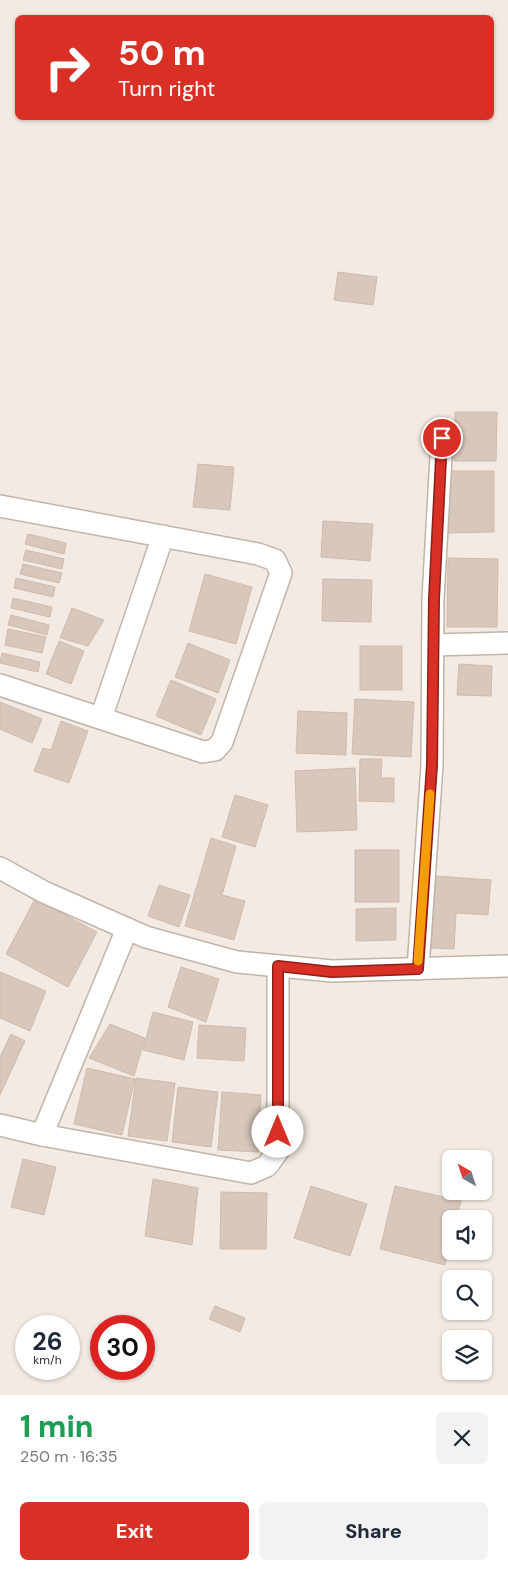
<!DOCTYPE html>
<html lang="en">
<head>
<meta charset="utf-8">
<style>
	body { margin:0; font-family:"DM Sans",sans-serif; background:#f2f2f3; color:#1f2937; height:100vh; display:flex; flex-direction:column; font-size:19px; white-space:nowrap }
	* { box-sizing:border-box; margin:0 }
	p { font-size:16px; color:#747a83 }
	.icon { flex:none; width:28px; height:28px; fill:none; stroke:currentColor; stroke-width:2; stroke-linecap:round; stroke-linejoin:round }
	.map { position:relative; height:1395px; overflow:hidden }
	.panel { display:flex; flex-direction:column; background:#fff; flex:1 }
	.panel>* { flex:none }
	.top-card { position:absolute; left:15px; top:15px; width:479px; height:105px; border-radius:8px; box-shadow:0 1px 4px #0004; background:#d93025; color:#fff; overflow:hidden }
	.needle { width:32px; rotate:321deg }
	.buttons { position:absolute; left:442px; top:1150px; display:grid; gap:10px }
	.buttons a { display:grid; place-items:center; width:50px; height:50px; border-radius:8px; background:#fff; box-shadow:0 1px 4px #0004; font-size:25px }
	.speed { position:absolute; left:15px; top:1315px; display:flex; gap:10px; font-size:25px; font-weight:700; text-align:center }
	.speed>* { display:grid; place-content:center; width:65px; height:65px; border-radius:50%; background:#fff; box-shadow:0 1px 4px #0004; line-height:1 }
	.speed small { font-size:12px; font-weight:400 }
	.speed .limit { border:8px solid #d22; background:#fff; color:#111 }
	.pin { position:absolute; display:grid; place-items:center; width:42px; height:42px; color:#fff; margin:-21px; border:2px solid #fff; border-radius:50%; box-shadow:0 1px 5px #0007 }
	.me { position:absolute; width:55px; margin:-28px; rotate:0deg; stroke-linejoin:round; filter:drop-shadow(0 0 4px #0008) }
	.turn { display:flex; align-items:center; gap:18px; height:105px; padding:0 20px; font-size:22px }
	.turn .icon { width:65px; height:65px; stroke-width:2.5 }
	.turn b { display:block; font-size:35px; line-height:42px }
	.round { display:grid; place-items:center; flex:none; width:52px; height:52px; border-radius:8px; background:#f2f2f3 }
	.head { display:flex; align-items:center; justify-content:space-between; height:85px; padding:0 20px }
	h1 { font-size:30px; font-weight:800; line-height:38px; color:#1e9e55 }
	.cta { display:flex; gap:10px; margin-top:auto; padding:10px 20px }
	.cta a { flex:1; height:58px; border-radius:8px; background:#d93025; color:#fff; font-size:20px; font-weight:800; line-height:58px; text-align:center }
	.cta a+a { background:#f2f2f3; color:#1f2937 }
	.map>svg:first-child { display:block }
	.building { fill:#d8c7bb; stroke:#d0bbab }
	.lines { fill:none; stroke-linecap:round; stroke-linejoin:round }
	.minor-casing { stroke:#c1b4a8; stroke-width:24 }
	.minor { stroke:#fff; stroke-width:21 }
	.route-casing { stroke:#8d1f18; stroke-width:12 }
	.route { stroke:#d93025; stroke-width:9 }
	.slow { stroke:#f59e0b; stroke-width:9 }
</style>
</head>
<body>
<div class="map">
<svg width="508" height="1395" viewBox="0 0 508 1395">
	<rect width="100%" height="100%" fill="#f3ebe3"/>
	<g class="building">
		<path d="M 338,272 L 377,277 L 373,305 L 334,300 Z"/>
		<path d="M 455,412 L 497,412 L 496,461 L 454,461 Z"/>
		<path d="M 198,464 L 234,467 L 230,510 L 193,507 Z"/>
		<path d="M 446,471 L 494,471 L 494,532 L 446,533 Z"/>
		<path d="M 323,521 L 373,524 L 370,561 L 321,557 Z"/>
		<path d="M 28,534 L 66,543 L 64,554 L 25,544 Z"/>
		<path d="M 26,550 L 64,559 L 62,569 L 23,560 Z"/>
		<path d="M 448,558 L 498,559 L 497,627 L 447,627 Z"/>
		<path d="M 23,564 L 62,573 L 59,583 L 20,574 Z"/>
		<path d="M 205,574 L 252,587 L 236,644 L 189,631 Z"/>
		<path d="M 16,578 L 55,587 L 53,597 L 14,588 Z"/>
		<path d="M 323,579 L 372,580 L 371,622 L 322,621 Z"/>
		<path d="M 13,598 L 52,607 L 50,617 L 11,608 Z"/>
		<path d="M 72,608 L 104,620 L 88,646 L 60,638 Z"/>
		<path d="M 11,615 L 49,625 L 47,635 L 8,625 Z"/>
		<path d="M 8,629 L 46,637 L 42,653 L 5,645 Z"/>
		<path d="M 59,641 L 84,651 L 71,684 L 46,674 Z"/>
		<path d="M 188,643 L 230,660 L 218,693 L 175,677 Z"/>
		<rect x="360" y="646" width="42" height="44"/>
		<path d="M 2,653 L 40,662 L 38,672 L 0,663 Z"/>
		<path d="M 459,664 L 492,666 L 491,696 L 457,695 Z"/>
		<path d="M 171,680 L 216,699 L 201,735 L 156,716 Z"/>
		<path d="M 355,699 L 414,702 L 411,757 L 352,754 Z"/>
		<path d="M 0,702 L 42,719 L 32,743 L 0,729 Z"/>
		<path d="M 298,711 L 347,713 L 346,755 L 296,753 Z"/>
		<path d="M 61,721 L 88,731 L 69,783 L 34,771 L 43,748 L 51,750 Z"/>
		<path d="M 360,759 L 382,759 L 381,778 L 394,778 L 394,802 L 359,801 Z"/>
		<path d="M 355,768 L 357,830 L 297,832 L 295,771 Z"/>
		<path d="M 235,795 L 268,805 L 255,847 L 222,837 Z"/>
		<path d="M 211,838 L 236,846 L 222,895 L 245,901 L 234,940 L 185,926 Z"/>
		<rect x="355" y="850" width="44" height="52"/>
		<path d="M 436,876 L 491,880 L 488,915 L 456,913 L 454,949 L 431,948 Z"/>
		<path d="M 159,885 L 190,895 L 179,927 L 148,916 Z"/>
		<path d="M 35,899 L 97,932 L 68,987 L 6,954 Z"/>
		<path d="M 396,908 L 396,940 L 356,941 L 356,909 Z"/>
		<path d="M 181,967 L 219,979 L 206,1022 L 168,1007 Z"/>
		<path d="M 0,972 L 46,991 L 30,1031 L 0,1018 Z"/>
		<path d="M 153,1012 L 193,1022 L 184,1060 L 143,1050 Z"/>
		<path d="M 110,1024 L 145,1038 L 134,1076 L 89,1058 Z"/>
		<path d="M 199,1025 L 246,1028 L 244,1061 L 197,1058 Z"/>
		<path d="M 11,1034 L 25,1041 L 0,1095 L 0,1057 Z"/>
		<path d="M 87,1068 L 135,1079 L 122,1135 L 74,1124 Z"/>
		<path d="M 136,1078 L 175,1083 L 167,1141 L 128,1136 Z"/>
		<path d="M 178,1087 L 218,1092 L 211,1147 L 172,1142 Z"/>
		<path d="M 222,1092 L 261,1095 L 258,1152 L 218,1150 Z"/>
		<path d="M 23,1159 L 56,1167 L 44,1215 L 11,1207 Z"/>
		<path d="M 153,1179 L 198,1188 L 192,1245 L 145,1236 Z"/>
		<path d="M 311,1186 L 367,1204 L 350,1256 L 294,1238 Z"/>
		<path d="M 395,1186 L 461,1201 L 456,1219 L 451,1219 L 451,1241 L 445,1265 L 380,1249 Z"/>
		<path d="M 221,1192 L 267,1193 L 266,1249 L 220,1249 Z"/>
		<path d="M 215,1306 L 245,1318 L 240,1332 L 209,1319 Z"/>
	</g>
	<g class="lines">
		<defs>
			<g id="minor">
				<path d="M 0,506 L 258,554 L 275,560 L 281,573 L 222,742 L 215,750 L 203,752 L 0,685"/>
				<path d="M 433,645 L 508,643"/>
				<path d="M 101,718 L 163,536"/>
				<path d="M 0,868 L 44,892 L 146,937 L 237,962 L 332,971 L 508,966"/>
				<path d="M 418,969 L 432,765 L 433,599 L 442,438"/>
				<path d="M 0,1125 L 42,1135 L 251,1173 L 267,1166 L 278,1151 L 278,966"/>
				<path d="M 42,1135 L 127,929"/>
			</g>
		</defs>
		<use href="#minor" class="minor-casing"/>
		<use href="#minor" class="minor"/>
	</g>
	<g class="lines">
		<defs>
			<path id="route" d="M 278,1132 L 278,966 L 332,972 L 418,969 L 432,765 L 434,599 L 442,438"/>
		</defs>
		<use href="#route" class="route-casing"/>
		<use href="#route" class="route"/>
		<path class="slow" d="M 418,961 L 430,794"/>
	</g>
</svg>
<div class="buttons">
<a><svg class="needle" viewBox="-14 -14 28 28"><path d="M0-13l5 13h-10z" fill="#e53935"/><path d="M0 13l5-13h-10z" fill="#747a83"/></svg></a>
<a><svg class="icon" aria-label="sound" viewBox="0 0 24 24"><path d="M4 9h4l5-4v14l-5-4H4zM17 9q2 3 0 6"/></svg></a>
<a><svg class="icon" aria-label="search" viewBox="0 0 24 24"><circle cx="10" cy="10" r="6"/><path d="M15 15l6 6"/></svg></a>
<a><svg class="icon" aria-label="layers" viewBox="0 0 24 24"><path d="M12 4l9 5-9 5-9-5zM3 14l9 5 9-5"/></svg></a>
</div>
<div class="speed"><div>26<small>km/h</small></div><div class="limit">30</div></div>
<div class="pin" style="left:442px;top:438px;background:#d93025"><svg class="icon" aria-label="arrive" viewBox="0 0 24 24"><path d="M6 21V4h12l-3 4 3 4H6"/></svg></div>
<svg class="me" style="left:278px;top:1132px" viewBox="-20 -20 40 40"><circle r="19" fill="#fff"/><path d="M0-13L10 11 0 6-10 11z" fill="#d93025"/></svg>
<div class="top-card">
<div class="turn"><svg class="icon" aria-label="right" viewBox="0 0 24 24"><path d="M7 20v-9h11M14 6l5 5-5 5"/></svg><div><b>50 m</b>Turn right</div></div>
</div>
</div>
<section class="panel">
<div class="head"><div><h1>1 min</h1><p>250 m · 16:35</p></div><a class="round"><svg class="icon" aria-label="close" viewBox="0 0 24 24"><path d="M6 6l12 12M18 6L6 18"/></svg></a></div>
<div class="cta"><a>Exit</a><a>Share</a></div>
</section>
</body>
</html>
